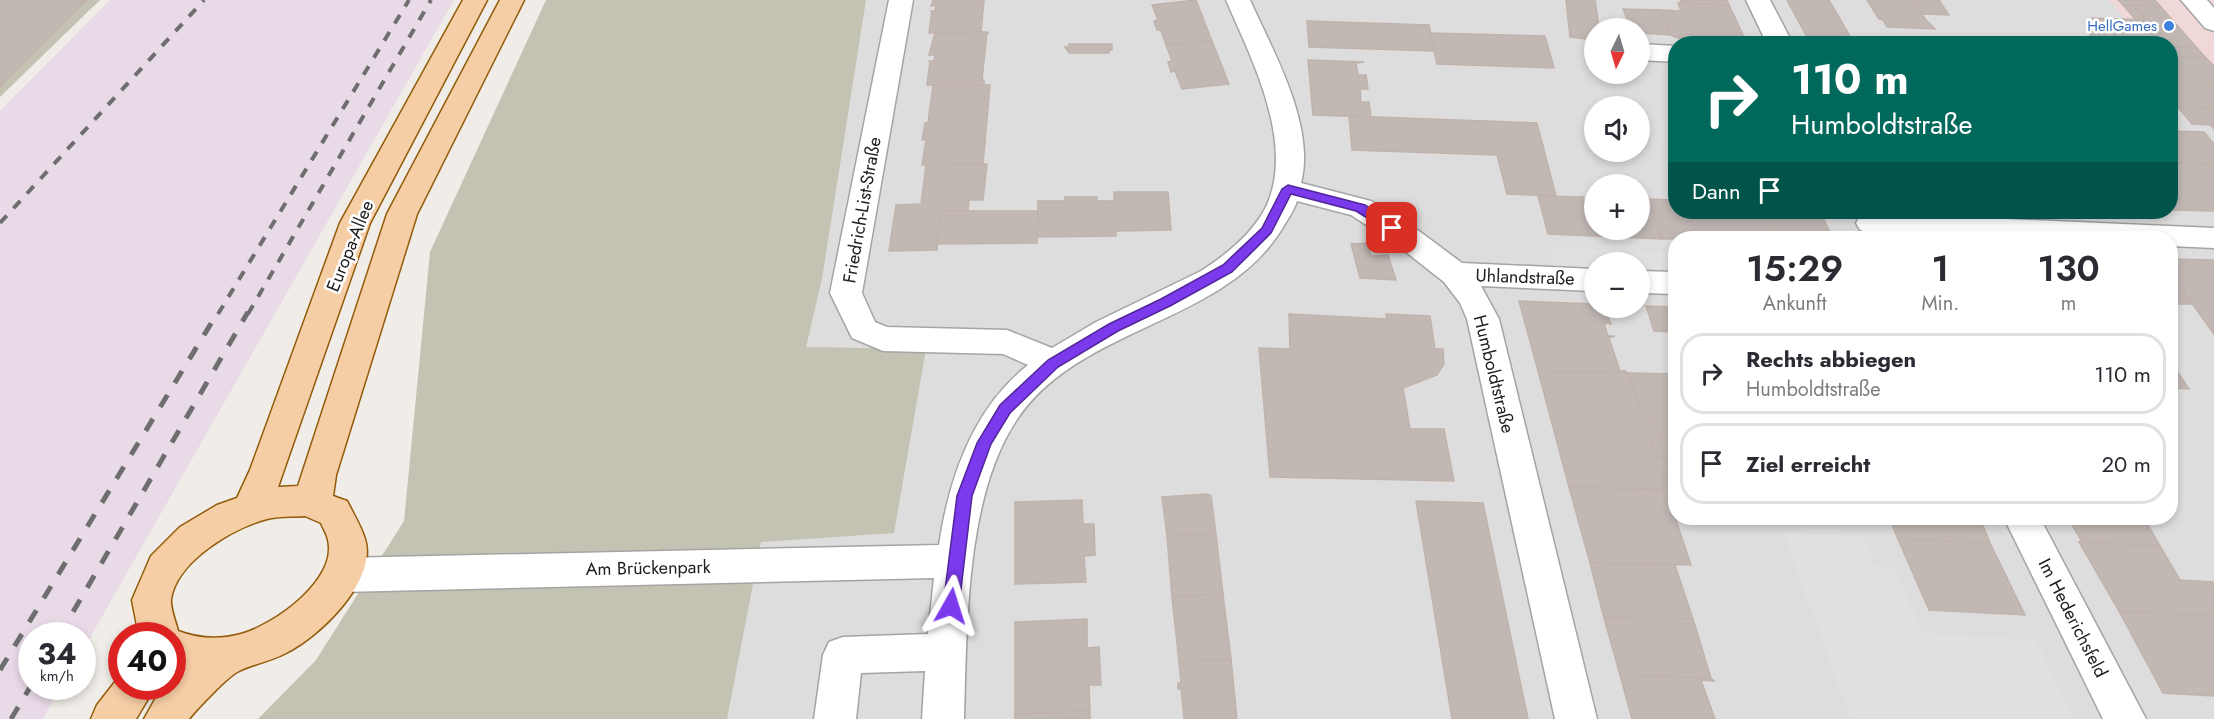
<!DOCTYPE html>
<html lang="de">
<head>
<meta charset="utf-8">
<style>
	body { margin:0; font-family:Jost,sans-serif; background:#f2f2f3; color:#2b2b33; height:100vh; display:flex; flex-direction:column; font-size:22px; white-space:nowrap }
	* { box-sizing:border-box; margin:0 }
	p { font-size:20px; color:#7c7c81 }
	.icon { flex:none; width:33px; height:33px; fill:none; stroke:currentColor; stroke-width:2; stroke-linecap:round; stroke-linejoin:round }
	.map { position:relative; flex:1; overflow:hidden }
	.drawer { position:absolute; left:1668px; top:231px; width:510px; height:294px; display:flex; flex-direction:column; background:#fff; border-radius:24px; box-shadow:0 3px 9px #0003 }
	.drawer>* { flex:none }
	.hud { position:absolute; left:1668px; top:36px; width:510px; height:183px; border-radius:24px; box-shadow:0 3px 9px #0003; background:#00695c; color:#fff; overflow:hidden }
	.needle { width:39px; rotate:185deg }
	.tools { position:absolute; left:1584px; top:18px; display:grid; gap:12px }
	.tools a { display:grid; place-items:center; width:66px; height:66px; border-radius:50%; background:#fff; box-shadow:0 3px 9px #0003; font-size:30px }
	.speed { position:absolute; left:18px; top:622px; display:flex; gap:12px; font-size:30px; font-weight:700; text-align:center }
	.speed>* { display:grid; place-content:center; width:78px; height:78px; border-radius:50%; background:#fff; box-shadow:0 3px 9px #0003; line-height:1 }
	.speed small { font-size:15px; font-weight:400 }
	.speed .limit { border:9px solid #d22; background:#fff; color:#111 }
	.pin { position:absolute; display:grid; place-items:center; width:51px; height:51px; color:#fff; margin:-26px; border-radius:12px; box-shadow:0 3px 9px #0006 }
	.me { position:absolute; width:66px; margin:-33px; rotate:6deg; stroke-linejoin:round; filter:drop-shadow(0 0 4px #0008) }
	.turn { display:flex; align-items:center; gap:21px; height:126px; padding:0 24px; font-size:27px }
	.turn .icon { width:78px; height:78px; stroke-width:2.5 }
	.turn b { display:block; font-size:42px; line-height:51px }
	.then { display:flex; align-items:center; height:57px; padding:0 24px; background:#0003; gap:12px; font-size:22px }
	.eta { display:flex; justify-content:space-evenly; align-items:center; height:102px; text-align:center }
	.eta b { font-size:36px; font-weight:600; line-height:42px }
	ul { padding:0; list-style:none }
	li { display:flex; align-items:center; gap:18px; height:81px; margin:0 12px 9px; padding:0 12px; border:3px solid #e1e1e2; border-radius:24px }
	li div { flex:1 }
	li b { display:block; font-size:22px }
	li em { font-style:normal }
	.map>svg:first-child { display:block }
	.residential { fill:#dedddd; fill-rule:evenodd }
	.commercial { fill:#f0d8d9 }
	.industrial { fill:#e9dae7 }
	.construction { fill:#c4c3b3 }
	.parking { fill:#e0e0e0 }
	.building { fill:#c1b8b4; stroke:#c1b3ab; stroke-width:1.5 }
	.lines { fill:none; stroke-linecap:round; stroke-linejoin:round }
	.minor-casing { stroke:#a4a4a4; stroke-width:3 }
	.major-casing { stroke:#935b09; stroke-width:3 }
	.minor { fill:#fff; fill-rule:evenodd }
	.major { fill:#f6cea6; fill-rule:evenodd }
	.rail-far1 { stroke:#6e6e6e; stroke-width:4; stroke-dasharray:10 10; stroke-linecap:butt }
	.rail { stroke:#6e6e6e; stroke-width:5; stroke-dasharray:14 14; stroke-linecap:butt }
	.route { fill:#7c3aed; stroke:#51269a; stroke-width:1.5 }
	.shop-dot { fill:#3f7fe0; stroke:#fff; stroke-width:2 }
	.labels { text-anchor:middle; stroke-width:5; stroke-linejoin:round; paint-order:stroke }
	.far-shop-label { font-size:15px; fill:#366cbe; stroke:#fff; text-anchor:end }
	.street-label { font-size:18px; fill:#202020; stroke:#fff }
</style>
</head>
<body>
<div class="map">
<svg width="2214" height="719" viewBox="0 0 2214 719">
	<rect width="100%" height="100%" fill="#f0ede8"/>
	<path class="residential" d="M 840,0 L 2109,0 L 2146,43 L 1676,44 L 1676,212 L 2170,212 L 2171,72 L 2214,124 L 2214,719 L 667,719 ZM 1594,28 L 1640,28 L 1640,74 L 1594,74 ZM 1594,106 L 1640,106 L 1640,152 L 1594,152 ZM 1594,184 L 1640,184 L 1640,230 L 1594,230 ZM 1676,238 L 2170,238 L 2170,518 L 1676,518 ZM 1594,262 L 1640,262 L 1640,308 L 1594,308 Z"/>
	<path class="commercial" d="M 2109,0 L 2214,0 L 2214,124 L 2171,72 L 2170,44 L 2146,43 Z"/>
	<path class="industrial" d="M 110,0 L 454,0 L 83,650 L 82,636 L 32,636 L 32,687 L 61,687 L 43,719 L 0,719 L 0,111 Z"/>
	<g class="construction">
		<path d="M 0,0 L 100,0 L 0,97 Z"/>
		<path d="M 546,0 L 866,0 L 822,279 L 806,347 L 926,349 L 894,533 L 761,542 L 727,719 L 258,719 L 316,660 L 404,521 L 430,252 Z"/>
	</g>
	<g class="parking">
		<path d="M 1550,248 L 1675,253 L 1675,274 L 1640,273 L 1640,262 L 1594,262 L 1594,271 L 1555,269 Z"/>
		<path d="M 1783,532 L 1864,537 L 1875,566 L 1894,567 L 1923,633 L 2036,640 L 2074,719 L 1851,719 Z"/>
	</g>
	<g class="building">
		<path d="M 0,0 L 87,0 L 0,87 Z"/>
		<path d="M 933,0 L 984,0 L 981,32 L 989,33 L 929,33 L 932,11 L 930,11 L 935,11 L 936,5 L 931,6 Z"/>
		<path d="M 1196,0 L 1212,41 L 1166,45 L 1161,30 L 1157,30 L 1154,21 L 1158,20 L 1152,5 Z"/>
		<path d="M 1566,0 L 1595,0 L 1599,28 L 1594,28 L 1594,40 L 1570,37 Z"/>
		<path d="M 1680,0 L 1727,0 L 1729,5 L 1678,3 L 1681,2 Z"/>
		<path d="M 1787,0 L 1829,0 L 1851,38 L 1807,37 Z"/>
		<path d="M 1867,0 L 1912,0 L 1926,20 L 1935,29 L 1887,27 L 1883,20 L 1879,19 Z"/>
		<path d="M 1912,0 L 1939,0 L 1949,15 L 1921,14 Z"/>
		<path d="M 2118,0 L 2155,0 L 2161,7 L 2123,5 Z"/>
		<path d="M 1678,3 L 1729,5 L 1746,41 L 1678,38 L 1670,35 L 1660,10 L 1681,11 Z"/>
		<path d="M 2123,5 L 2134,6 L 2146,20 L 2135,19 Z"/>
		<path d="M 2134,6 L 2161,7 L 2182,31 L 2155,30 Z"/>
		<path d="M 1623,9 L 1660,10 L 1670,35 L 1640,33 L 1640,28 L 1631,28 Z"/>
		<path d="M 2092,18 L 2123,19 L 2132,29 L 2099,28 Z"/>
		<path d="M 2123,19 L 2146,20 L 2155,30 L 2132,29 Z"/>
		<path d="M 1307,21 L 1429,25 L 1434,51 L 1309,47 Z"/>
		<path d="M 2107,29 L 2182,31 L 2197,48 L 2170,47 L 2170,44 L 2096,44 L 2090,39 L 2090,33 L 2096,30 L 2111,34 Z"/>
		<path d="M 987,32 L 982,80 L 984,80 L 984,85 L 927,85 L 930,61 L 928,61 L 934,61 L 935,55 L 929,55 L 935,33 Z"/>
		<path d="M 1430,33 L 1545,36 L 1554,68 L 1437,64 Z"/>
		<path d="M 1807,37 L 1869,39 L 1871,44 L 1811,44 Z"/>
		<path d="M 1212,41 L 1229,84 L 1182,89 L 1175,71 L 1171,72 L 1168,62 L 1172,61 L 1166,45 Z"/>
		<path d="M 1069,44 L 1112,44 L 1112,50 L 1109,50 L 1109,53 L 1069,53 L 1065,47 L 1069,47 Z"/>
		<path d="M 2170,47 L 2197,48 L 2206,58 L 2170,57 Z"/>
		<path d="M 2170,57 L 2206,58 L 2214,66 L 2214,83 L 2176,82 L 2170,76 Z"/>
		<path d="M 1308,60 L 1364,62 L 1356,63 L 1358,75 L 1366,75 L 1368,89 L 1360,89 L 1361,102 L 1369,102 L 1371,117 L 1313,115 Z"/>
		<path d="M 2170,82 L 2214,83 L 2214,108 L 2170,106 Z"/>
		<path d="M 933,85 L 990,85 L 983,165 L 922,165 L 926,139 L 922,140 L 925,123 L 928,123 Z"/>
		<path d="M 2177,106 L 2214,108 L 2214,129 L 2211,125 L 2192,124 Z"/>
		<path d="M 1349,116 L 1537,123 L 1556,196 L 1507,194 L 1497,155 L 1352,150 Z"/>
		<path d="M 2170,131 L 2204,132 L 2214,144 L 2214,164 L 2170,162 Z"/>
		<path d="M 2170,162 L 2214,164 L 2214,211 L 2174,210 L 2170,205 Z"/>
		<path d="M 987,164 L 983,200 L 969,200 L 968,211 L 941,211 L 937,250 L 889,251 L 896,205 L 921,204 L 926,165 Z"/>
		<path d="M 1114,192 L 1168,192 L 1171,230 L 1116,231 L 1116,236 L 1037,237 L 1038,201 L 1065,201 L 1065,197 L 1097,197 L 1097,201 L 1114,201 Z"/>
		<path d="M 1538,196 L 1583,197 L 1585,202 L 1594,203 L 1594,230 L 1640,230 L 1640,199 L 1649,199 L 1662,239 L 1548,234 Z"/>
		<path d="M 1649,199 L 1672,200 L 1676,206 L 1676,212 L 1765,215 L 1775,238 L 1662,239 Z"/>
		<path d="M 941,211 L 1038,211 L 1037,243 L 937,244 Z"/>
		<path d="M 1763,212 L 1820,212 L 1831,234 L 1772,232 Z"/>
		<path d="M 1805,233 L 1831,234 L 1833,238 L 1808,238 Z"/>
		<path d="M 1368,243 L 1371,256 L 1388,255 L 1396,280 L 1360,278 L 1351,244 Z"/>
		<path d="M 2170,259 L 2214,260 L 2214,334 L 2170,273 Z"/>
		<path d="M 2170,273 L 2193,304 L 2170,304 Z"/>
		<path d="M 1519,301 L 1594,304 L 1594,308 L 1605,308 L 1611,324 L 1604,323 L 1608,336 L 1615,336 L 1609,338 L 1620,371 L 1626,371 L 1627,373 L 1538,371 Z"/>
		<path d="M 1646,306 L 1676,307 L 1676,332 L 1654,331 Z"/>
		<path d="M 1289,314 L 1387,319 L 1386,314 L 1430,316 L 1435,349 L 1443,349 L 1444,364 L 1437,375 L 1403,388 L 1410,429 L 1444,429 L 1454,481 L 1270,477 L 1259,348 L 1290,349 Z"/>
		<path d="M 2170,364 L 2173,365 L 2189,389 L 2170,388 Z"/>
		<path d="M 1538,371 L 1628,373 L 1642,416 L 1652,416 L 1661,443 L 1651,443 L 1655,457 L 1676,457 L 1676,468 L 1669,468 L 1671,475 L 1661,475 L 1666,489 L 1569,487 Z"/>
		<path d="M 1628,373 L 1676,374 L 1676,457 L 1655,457 L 1651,443 L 1661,443 L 1652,416 L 1642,416 Z"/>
		<path d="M 1669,468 L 1676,468 L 1676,490 L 1666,490 L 1661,475 L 1671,475 Z"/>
		<path d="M 1569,487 L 1666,490 L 1691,565 L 1590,563 Z"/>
		<path d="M 1207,494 L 1211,496 L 1216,534 L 1167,536 L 1162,497 Z"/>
		<path d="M 1082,500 L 1083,524 L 1094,524 L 1095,555 L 1084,556 L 1086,582 L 1015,584 L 1015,502 Z"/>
		<path d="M 1416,501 L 1483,503 L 1528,719 L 1452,719 Z"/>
		<path d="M 1889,518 L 1980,518 L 1990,543 L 1898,539 Z"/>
		<path d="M 2068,518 L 2144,518 L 2160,546 L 2082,542 Z"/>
		<path d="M 1216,534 L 1223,594 L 1172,597 L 1167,536 Z"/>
		<path d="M 1898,539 L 1990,543 L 2025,615 L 1929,610 Z"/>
		<path d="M 2079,542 L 2160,546 L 2180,580 L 2213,582 L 2214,616 L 2119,611 Z"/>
		<path d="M 1590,563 L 1675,565 L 1693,619 L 1604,618 Z"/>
		<path d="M 1223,594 L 1231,659 L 1179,662 L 1172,597 Z"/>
		<path d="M 2119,611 L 2214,616 L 2214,696 L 2163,693 Z"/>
		<path d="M 1604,618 L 1693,619 L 1711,678 L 1620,675 Z"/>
		<path d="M 1087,619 L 1087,648 L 1099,647 L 1101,685 L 1089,685 L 1090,711 L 1015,714 L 1015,622 Z"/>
		<path d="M 1231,659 L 1237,719 L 1184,719 L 1181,688 L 1178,689 L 1178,683 L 1181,683 L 1179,662 Z"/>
		<path d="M 1620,675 L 1711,678 L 1714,681 L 1701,680 L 1715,719 L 1632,719 Z"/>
		<path d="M 1090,711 L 1090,719 L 1015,719 L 1015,714 Z"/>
	</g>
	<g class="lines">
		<defs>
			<g id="minor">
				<path d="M 889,0 L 913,0 L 862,293 L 875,322 L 887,327 L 1007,330 L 1052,348 L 1096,322 L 1201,271 C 1226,255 1252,234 1266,207 C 1296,143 1251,58 1226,0 L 1250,0 C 1273,51 1316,126 1301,183 L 1371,201 L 1419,231 L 1462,263 L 1594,269 L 1594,291 L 1481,286 L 1499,319 L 1597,719 L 1555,719 L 1467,319 L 1460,303 L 1444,282 L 1397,245 L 1351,215 L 1297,201 C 1294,211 1287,220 1282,229 C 1222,326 1079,325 1016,421 C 965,498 967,629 964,719 L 922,719 L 925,671 L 861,673 L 856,719 L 814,719 L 823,655 L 829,642 L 843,637 L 928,634 L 934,578 L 342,592 L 329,587 L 323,575 L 329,563 L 342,558 L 939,545 C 949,478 973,408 1028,365 L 1003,354 L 883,351 L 852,338 L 830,293 Z"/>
				<path d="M 1746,0 L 1770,0 L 1793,44 L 1767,44 Z"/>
				<path d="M 2181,0 L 2207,0 L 2214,8 L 2214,31 L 2205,28 Z"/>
				<path d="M 1640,44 L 1676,46 L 1676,62 L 1640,60 Z"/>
				<path d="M 1871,213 L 2214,228 L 2214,248 L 2170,246 L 2170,238 L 1991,238 L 1871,233 L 1860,230 L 1856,223 L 1860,216 Z"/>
				<path d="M 1640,271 L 1676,272 L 1676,294 L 1640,293 Z"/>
				<path d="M 2004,518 L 2040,518 L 2146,719 L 2103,719 Z"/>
			</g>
			<g id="major">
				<path d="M 463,0 L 487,0 L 370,223 L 278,487 L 298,486 L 387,214 L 500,0 L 524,0 L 417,214 L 336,475 L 333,496 L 347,501 C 353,513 361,526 365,539 C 378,581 319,637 286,653 C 271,661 253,664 239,671 C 228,676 197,709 189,719 L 144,719 L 161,689 L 172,687 L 172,679 L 183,670 L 172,666 L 172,636 L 139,636 L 132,600 L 151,556 L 180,527 L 217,505 L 237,498 L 250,470 L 340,223 ZM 305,516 L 321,523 C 323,528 327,534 328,540 C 338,580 274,625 241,634 C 219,640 199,639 178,631 C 176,622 170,608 171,599 C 177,561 233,528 267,519 C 279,516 293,517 305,516 Z"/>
				<path d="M 122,673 L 122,687 L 155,687 L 136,719 L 91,719 L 97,705 Z"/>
			</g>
		</defs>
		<use href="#minor" class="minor-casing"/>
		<use href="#major" class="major-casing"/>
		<use href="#minor" class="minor"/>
		<use href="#major" class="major"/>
		<g class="rail-far1">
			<path d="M 0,223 L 204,0"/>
			<path d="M 218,314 L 409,0"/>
			<path d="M 248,314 L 431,0"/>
		</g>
		<g class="rail">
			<path d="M 59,636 L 248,312"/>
			<path d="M 0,670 L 218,312"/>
			<path d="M 11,719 L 32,684"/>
		</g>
	</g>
	<path class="route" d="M 1288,185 L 1365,205 L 1399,228 L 1397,231 L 1388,231 L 1356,211 L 1291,194 L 1271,233 L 1232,272 L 1170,306 L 1118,331 L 1058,367 L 1010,413 L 991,444 L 972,496 L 959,606 L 956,611 L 951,613 L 945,611 L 943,606 L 957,496 L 977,443 L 1000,405 L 1048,360 L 1109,324 L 1161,299 L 1223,265 L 1262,228 L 1282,189 Z"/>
	<circle class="shop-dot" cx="2169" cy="26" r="6"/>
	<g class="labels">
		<g class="far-shop-label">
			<text x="2157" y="31">HellGames</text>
		</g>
		<g class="street-label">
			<text transform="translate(862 210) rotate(-80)" y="6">Friedrich-List-Straße</text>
			<text transform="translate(350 246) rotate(-68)" y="6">Europa-Allee</text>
			<text transform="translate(1525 277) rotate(2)" y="6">Uhlandstraße</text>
			<text transform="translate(1494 374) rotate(76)" y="6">Humboldtstraße</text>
			<text transform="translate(648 568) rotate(-1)" y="6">Am Brückenpark</text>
			<text transform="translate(2073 618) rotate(63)" y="6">Im Hederichsfeld</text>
		</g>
	</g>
</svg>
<div class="tools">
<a><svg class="needle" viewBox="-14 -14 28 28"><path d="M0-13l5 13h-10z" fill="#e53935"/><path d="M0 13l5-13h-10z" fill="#7c7c81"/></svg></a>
<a><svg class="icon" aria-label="sound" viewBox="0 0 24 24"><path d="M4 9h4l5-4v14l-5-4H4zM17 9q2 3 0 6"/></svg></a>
<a>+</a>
<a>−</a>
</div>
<div class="speed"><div>34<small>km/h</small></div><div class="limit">40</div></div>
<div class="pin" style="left:1392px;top:228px;background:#d93025"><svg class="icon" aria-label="arrive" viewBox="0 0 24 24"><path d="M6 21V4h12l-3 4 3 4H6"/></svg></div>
<svg class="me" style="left:951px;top:606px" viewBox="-20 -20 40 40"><path d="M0-17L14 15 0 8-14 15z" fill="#7c3aed" stroke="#fff" stroke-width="4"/></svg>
<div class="hud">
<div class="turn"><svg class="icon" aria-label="right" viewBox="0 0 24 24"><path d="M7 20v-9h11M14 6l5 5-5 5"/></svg><div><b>110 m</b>Humboldtstraße</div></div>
<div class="then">Dann<svg class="icon" aria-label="arrive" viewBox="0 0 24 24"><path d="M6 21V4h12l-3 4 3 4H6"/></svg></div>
</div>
<section class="drawer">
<div class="eta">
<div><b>15:29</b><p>Ankunft</p></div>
<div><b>1</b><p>Min.</p></div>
<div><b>130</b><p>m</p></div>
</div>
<ul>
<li><svg class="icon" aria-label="right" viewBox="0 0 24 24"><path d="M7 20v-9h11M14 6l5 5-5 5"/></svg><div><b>Rechts abbiegen</b><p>Humboldtstraße</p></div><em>110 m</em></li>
<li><svg class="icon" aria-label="arrive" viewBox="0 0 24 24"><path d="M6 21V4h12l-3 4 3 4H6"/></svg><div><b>Ziel erreicht</b></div><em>20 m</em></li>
</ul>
</section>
</div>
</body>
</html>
